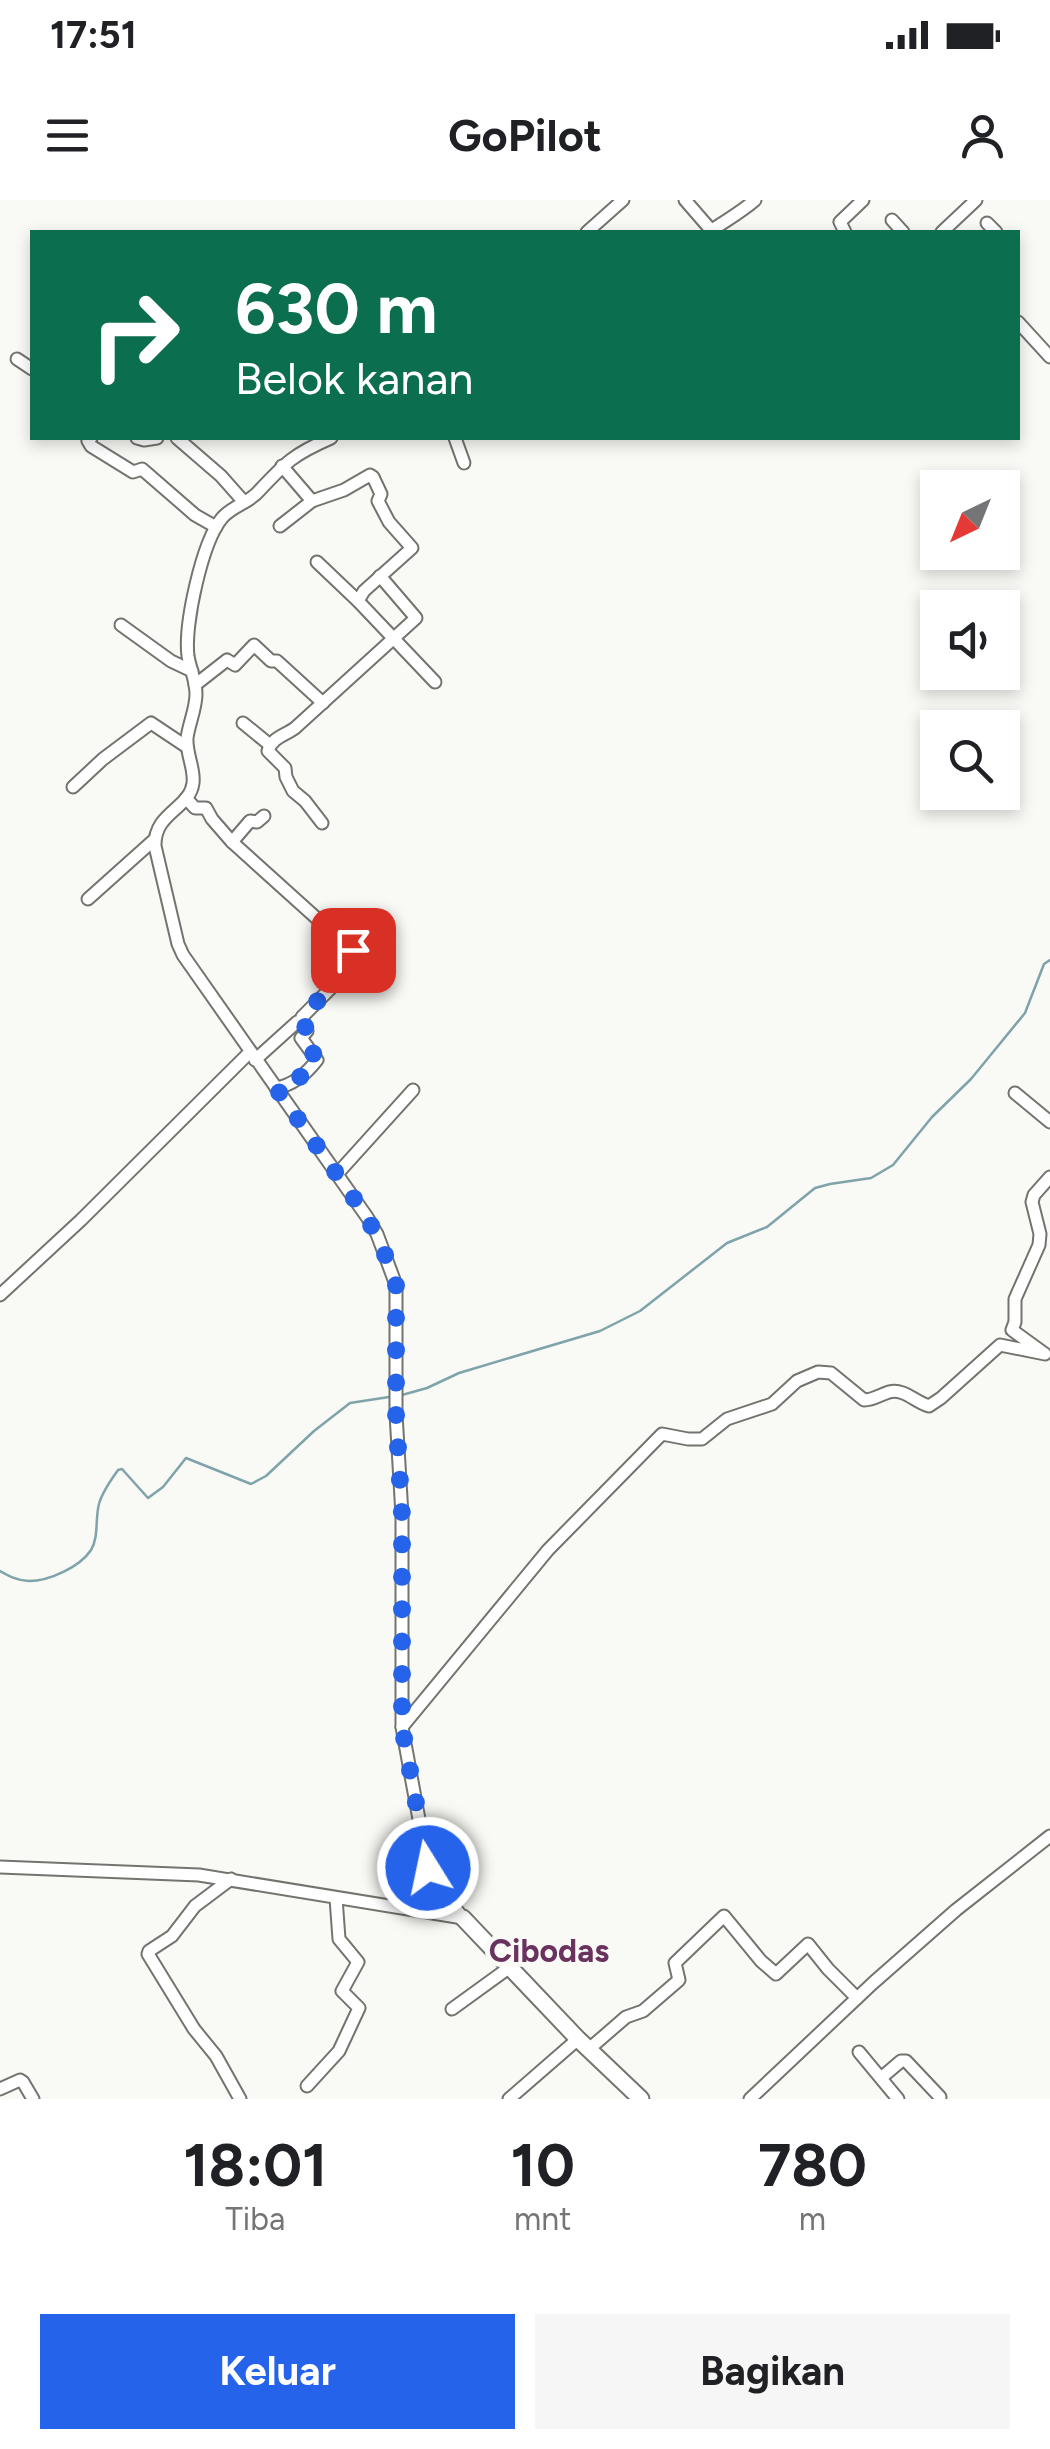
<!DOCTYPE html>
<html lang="id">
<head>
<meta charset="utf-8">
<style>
	body { margin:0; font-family:Figtree,sans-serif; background:#f6f6f6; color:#202124; height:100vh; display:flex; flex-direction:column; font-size:38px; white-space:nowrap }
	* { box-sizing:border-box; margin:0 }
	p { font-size:32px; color:#757577 }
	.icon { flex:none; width:55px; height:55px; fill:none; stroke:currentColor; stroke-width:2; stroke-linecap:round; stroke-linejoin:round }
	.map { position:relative; height:1899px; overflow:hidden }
	.drawer { display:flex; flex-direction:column; background:#fff; flex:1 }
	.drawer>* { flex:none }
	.hud { position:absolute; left:30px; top:30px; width:990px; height:210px; border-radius:0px; box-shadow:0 5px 15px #0003; background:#0b6e4f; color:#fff; overflow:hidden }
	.needle { width:65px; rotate:223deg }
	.fabs { position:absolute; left:920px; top:270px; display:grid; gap:20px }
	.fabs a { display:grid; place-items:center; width:100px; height:100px; border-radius:0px; background:#fff; box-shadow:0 5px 15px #0003; font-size:50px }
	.pin { position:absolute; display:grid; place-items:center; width:85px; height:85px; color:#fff; margin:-42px; border-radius:20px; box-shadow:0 5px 15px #0006 }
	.me { position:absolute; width:110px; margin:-55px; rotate:350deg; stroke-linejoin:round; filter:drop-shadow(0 0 8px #0008) }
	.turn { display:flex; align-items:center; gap:35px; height:210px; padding:0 40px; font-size:45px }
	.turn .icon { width:130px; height:130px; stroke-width:2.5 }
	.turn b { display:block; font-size:70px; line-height:85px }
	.eta { display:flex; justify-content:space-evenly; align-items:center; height:170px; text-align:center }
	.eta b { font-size:60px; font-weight:700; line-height:70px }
	.primary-button { display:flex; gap:20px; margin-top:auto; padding:20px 40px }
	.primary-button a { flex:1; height:115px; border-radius:0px; background:#2563eb; color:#fff; font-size:40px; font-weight:700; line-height:115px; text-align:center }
	.primary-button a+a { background:#f6f6f6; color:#202124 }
	.status { display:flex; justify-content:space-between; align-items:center; height:70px; padding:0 50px; background:#fff; direction:ltr }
	.status svg { height:28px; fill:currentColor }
	header { display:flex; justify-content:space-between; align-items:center; height:130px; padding:0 40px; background:#fff; font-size:45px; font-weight:700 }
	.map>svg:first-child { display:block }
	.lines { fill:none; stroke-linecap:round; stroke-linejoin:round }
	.stream { stroke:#7fa3aa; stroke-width:2.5 }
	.minor-casing { stroke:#73736f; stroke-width:15 }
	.major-casing { stroke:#73736f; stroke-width:19 }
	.minor { stroke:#fff; stroke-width:11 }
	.major { stroke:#fff; stroke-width:15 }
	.route { stroke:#2563eb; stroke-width:18; stroke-dasharray:0 32.4 }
	.labels { text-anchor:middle; stroke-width:10; stroke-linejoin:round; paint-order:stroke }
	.quarter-label { font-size:32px; font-weight:bold; fill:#6a325f; stroke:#f9f9f5 }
</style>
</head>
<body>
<div class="status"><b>17:51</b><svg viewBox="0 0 49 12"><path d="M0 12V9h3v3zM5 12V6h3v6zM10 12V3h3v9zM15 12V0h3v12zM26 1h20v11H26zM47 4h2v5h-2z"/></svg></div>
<header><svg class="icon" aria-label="menu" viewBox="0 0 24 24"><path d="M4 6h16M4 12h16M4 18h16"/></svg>GoPilot<svg class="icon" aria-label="person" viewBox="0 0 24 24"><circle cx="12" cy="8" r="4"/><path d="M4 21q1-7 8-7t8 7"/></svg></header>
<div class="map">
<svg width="1050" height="1899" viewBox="0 0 1050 1899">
	<rect width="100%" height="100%" fill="#f9f9f5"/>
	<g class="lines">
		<g class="stream">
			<path d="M 402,1195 L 427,1188 L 459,1173 L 600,1131 L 640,1111 L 727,1043 L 767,1027 L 815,988 L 830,984 L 871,978 L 893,965 L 932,917 L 971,879 L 1025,813 L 1044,764 L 1050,760"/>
			<path d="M 0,1371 C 9,1376 18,1381 29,1381 C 49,1381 80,1367 91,1350 C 99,1337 95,1318 99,1304 C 102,1292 111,1280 118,1270 L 122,1269 L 148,1298 L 163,1287 L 186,1258 L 251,1284 L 266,1276 L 314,1231 L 350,1203 L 389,1197"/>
		</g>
		<defs>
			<g id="minor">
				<path d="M 685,0 L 711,30"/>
				<path d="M 892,20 L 903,32"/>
				<path d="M 987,23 L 996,32"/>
				<path d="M 587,32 L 623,0"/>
				<path d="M 709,32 C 725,21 740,13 755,0"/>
				<path d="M 845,32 L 840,22 L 863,0"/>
				<path d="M 942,32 L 976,0"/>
				<path d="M 1018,122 L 1050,157"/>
				<path d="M 17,159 L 32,169"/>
				<path d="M 91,238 L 88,241 L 91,246 L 133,272 L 142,269 L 195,315 L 216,327"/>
				<path d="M 137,238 L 144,240 L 157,238"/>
				<path d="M 177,238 L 221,276 L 244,302"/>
				<path d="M 331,238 C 294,254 286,262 259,291 C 249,303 232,306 222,318 C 202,342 184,425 188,456 C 190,469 196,480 196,494 C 196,509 189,523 187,538 C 186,554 195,569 193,583 C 190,609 154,612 155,646 L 178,744 L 183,755 L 367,1017 L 377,1034 L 396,1085 L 396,1214 L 402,1315 L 402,1527 L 428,1668 L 438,1686 L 463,1718"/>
				<path d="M 455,238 L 464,263"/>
				<path d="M 282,266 L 312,301 L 344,290 L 370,275 L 373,277 L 381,294 L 378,301 L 389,322 L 412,348 L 364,391 L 358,401"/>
				<path d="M 280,326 L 312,301"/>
				<path d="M 317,362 L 358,401 L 435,482"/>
				<path d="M 121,425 L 171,461 L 192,471"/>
				<path d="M 195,485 L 227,460 L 235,465 L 254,445 L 271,461 L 277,461 L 323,503"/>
				<path d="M 243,523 L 270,545"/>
				<path d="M 73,587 L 103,559 L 151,523 L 187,547"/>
				<path d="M 186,598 L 195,608 L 206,608 L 212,619 L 232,642 L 354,752 L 339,774 L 337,782 L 302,817 L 307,831 L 301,838 L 317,860 C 307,873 293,885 276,888"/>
				<path d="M 322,623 L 305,601 L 293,591 L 286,577 L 285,568 L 268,551 C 271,538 286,535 295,528 L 416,418 L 380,376"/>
				<path d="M 232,642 L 250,621 L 257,622 L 264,616"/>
				<path d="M 88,699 L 155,639"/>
				<path d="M 255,860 L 297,822"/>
				<path d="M 1015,893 L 1050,922"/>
				<path d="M 338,973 L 413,890"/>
				<path d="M 0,1095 L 81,1020 L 250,852"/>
				<path d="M 402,1527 L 548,1350 L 662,1234 L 688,1239 L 702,1239 L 727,1219 L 772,1204 L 797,1181 L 818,1172 L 831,1173 L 864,1200 C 874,1200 879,1195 889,1192 C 904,1188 915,1202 929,1206 L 941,1198 L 1000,1145 L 1045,1154 L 1012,1130 L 1015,1122 L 1015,1099 L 1039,1045 L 1040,1034 L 1032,1002 L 1034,995 L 1050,977"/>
				<path d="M 0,1667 L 199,1675 L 463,1718"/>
				<path d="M 231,1679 L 195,1706 L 172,1736 L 149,1751 L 148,1754 L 194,1829 L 216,1856 L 240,1899"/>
				<path d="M 452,1809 L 510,1767"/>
				<path d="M 589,1849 L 626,1817 L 643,1811 L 679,1780 L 675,1763 L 724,1716 L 761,1761 L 776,1774 L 808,1744 L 828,1769 L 857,1798"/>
				<path d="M 859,1852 L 898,1899"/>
				<path d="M 881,1878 L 901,1861 L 906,1861 L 940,1897"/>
				<path d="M 307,1886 L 339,1851 L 359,1808 L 342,1791 L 358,1762 L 339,1739 L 336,1698"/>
				<path d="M 0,1889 L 20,1880 L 23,1882 L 33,1899"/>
				<path d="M 509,1899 L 578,1839"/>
				<path d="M 750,1899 L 873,1783 L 956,1710 L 1050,1636"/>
			</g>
			<path id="major" d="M 463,1718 L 578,1839 L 641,1899"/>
		</defs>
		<use href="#minor" class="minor-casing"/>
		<use href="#major" class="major-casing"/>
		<use href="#minor" class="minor"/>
		<use href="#major" class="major"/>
	</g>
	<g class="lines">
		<path class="route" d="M 353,750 L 354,754 L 338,774 L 336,782 L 302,817 L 307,832 L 302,838 L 318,860 C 307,873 293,884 276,888 L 367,1017 L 384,1052 L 396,1084 L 396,1214 L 402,1315 L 402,1527 L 428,1668"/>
	</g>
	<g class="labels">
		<g class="quarter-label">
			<text x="549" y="1762">Cibodas</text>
		</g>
	</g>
</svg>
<div class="fabs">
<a><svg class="needle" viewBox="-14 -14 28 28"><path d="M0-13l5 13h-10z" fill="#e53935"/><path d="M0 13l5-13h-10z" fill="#757577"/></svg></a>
<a><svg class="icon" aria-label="sound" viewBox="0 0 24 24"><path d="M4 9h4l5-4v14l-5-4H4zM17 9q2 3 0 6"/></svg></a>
<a><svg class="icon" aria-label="search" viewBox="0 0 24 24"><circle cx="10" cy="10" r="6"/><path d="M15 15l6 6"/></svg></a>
</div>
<div class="pin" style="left:353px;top:750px;background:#d93025"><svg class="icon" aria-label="arrive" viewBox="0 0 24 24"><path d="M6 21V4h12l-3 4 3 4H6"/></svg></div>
<svg class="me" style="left:428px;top:1668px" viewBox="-20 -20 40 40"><circle r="17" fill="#2563eb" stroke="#fff" stroke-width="3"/><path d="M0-11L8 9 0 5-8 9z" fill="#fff"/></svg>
<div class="hud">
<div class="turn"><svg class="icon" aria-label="right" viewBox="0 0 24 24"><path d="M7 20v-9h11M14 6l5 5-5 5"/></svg><div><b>630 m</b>Belok kanan</div></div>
</div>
</div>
<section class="drawer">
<div class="eta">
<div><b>18:01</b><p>Tiba</p></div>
<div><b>10</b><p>mnt</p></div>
<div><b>780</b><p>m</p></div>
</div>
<div class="primary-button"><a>Keluar</a><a>Bagikan</a></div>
</section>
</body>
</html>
